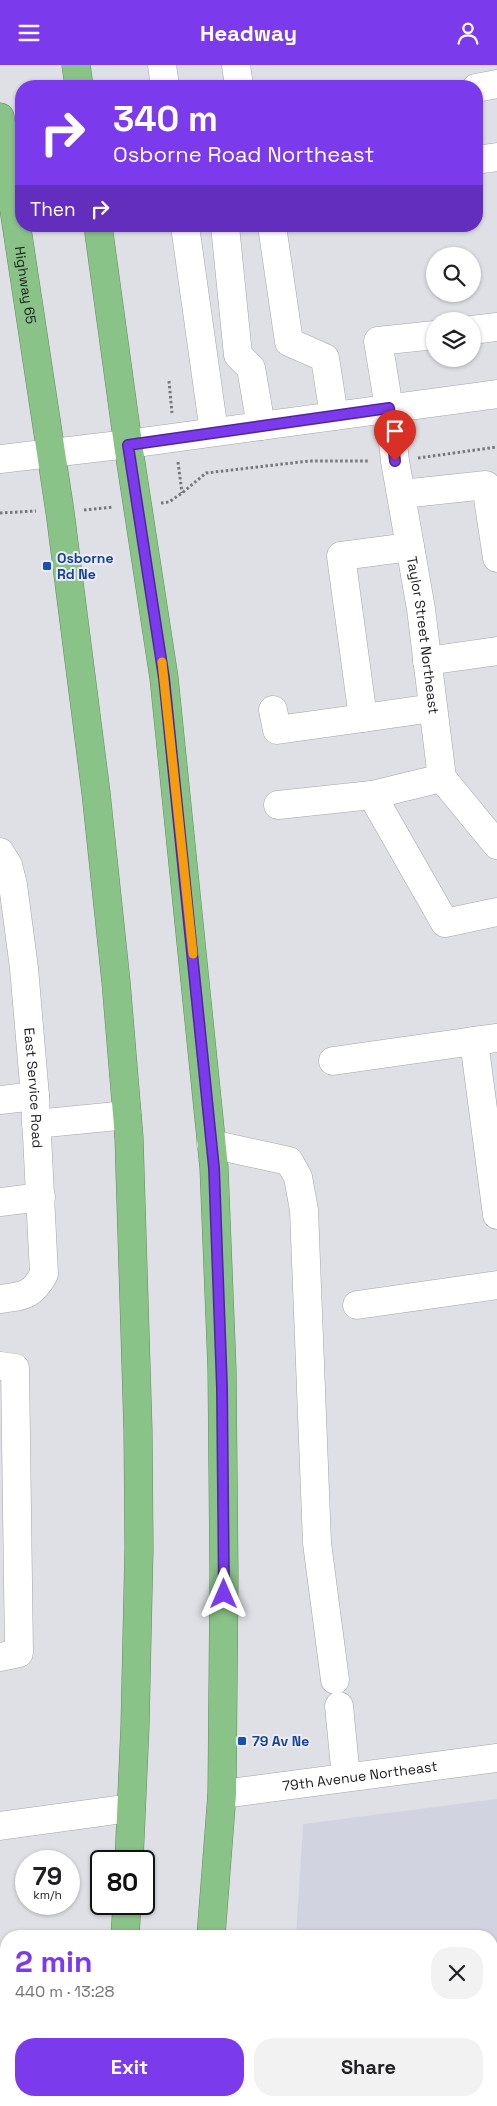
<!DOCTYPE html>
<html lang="en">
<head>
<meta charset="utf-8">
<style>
	body { margin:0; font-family:"Space Grotesk",sans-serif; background:#f2f2f2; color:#202124; height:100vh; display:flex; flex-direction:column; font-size:19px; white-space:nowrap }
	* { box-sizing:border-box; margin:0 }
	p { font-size:16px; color:#757577 }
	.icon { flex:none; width:28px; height:28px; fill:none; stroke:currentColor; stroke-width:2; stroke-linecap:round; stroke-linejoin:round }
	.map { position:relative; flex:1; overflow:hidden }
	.details { position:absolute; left:0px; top:1865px; width:498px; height:176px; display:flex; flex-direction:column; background:#fff; border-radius:20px 20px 0 0; box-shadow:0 1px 4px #0004 }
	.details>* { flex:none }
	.banner { position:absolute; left:15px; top:15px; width:468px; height:152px; border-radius:20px; box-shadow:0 1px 4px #0004; background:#7c3aed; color:#fff; overflow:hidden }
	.buttons { position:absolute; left:426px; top:182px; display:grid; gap:10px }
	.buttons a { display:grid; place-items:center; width:55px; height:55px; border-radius:50%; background:#fff; box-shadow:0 1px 4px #0004; font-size:25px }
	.speed { position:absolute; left:15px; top:1785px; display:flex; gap:10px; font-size:25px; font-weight:700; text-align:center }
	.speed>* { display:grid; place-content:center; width:65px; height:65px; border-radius:50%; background:#fff; box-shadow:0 1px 4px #0004; line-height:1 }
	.speed small { font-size:12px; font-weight:400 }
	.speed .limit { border:2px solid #111; border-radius:8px; background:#fff; color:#111 }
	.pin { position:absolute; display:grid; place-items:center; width:42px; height:42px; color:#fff; margin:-51px -21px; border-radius:50% 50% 50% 0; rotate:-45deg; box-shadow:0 0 5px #0007 }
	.pin .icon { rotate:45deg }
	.me { position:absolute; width:55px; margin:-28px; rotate:0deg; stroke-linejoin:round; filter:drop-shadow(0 0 4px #0008) }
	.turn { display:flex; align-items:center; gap:18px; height:105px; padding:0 15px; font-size:22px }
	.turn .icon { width:65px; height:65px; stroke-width:2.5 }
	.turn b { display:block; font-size:35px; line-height:42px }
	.then { display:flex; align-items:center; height:48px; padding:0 15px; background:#0003; gap:10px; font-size:19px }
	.round { display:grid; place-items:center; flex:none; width:52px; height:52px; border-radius:20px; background:#f2f2f2 }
	.overview { display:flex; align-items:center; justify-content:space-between; height:85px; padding:0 15px }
	h1 { font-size:30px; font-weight:700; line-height:38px; color:#7c3aed }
	.primary-button { display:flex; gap:10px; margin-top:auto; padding:10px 15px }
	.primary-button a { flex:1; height:58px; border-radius:20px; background:#7c3aed; color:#fff; font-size:20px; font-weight:700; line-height:58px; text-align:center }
	.primary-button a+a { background:#f2f2f2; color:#202124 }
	header { display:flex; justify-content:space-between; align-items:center; height:65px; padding:0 15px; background:#7c3aed; color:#fff; font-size:22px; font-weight:700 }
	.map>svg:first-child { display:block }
	.built { fill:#d2d3e0 }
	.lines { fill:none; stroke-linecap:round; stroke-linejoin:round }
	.minor-casing { stroke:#a4a4aa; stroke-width:29 }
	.highway-casing { stroke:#638963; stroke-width:29 }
	.path { stroke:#77777b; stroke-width:3; stroke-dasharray:2.5 2.5; stroke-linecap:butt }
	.minor { stroke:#fff; stroke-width:28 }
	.highway { stroke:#89c388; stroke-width:28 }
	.route-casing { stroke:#51269a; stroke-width:12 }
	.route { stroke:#7c3aed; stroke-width:9 }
	.slow { stroke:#f59e0b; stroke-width:9 }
	.transit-dot { fill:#1a4fb4; stroke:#ecedf3; stroke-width:2 }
	.labels { text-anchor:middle; stroke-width:4; stroke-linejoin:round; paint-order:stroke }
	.street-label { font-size:14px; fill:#1c1c1e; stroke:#ecedf3 }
	.transit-label { font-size:14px; font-weight:bold; fill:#164399; stroke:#ecedf3; text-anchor:start }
</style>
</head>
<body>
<header><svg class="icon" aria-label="menu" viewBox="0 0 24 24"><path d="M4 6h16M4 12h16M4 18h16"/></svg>Headway<svg class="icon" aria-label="person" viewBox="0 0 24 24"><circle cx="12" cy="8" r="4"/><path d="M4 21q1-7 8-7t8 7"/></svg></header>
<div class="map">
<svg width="497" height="2041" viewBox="0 0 497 2041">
	<rect width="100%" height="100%" fill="#dfe0e6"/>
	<path class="built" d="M 497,1734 L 497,2041 L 285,2041 L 285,2035 L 491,2035 L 491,1871 L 296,1871 L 303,1759 Z"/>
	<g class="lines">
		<defs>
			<g id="minor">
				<path d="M 162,0 L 165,21"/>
				<path d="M 236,0 L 239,21"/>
				<path d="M 476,23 L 497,19"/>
				<path d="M 476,95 L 497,92"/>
				<path d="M 185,161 L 214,367"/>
				<path d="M 225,161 L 238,290 L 251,303 L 261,361"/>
				<path d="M 272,161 L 289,277 L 325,293 L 334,351"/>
				<path d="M 472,265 L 497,262"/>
				<path id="s1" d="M 435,270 L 378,276 L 389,343 L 395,396 L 421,544 L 442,713 L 497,780"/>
				<path d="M 0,394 L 128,379 L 497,329"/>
				<path d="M 402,429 L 486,420 L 497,493"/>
				<path d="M 410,482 L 341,491 L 363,653 L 433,643"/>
				<path d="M 427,596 L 497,586"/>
				<path d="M 273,645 L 277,665 L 363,653"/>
				<path d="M 442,713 L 372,730 L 445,858 L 497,847"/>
				<path d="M 278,740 L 372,730"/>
				<path id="s2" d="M 0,787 L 8,800 L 13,820 L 24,903 L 35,1031 L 44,1209 C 32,1231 24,1231 0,1234"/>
				<path d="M 497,973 L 474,976 L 497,1150"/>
				<path d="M 333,996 L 474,976"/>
				<path d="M 0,1035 L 35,1031"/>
				<path d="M 36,1059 L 127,1050"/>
				<path d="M 211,1079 L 289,1096 L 298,1112 L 304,1145 L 317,1478 L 335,1615"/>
				<path d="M 0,1137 L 41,1132"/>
				<path d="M 357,1240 L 497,1220"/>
				<path d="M 0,1301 L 15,1303 L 19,1588 L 0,1592"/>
				<path d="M 339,1641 L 346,1712"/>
				<path id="s3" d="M 222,1729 L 497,1693"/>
				<path d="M 0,1761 L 131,1743"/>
			</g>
			<g id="highway">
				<path d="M 76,0 L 79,21"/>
				<path id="s4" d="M 0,52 L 60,447 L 96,728 L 116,917 L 129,1073 L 138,1365 L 139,1483 L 135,1661 L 129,1796"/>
				<path d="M 98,161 L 128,379 L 164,613 L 214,1103 L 222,1304 L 224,1511 L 222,1729 L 211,1871"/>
				<path d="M 125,1871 L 127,1839"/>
				<path d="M 108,2041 L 109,2035"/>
				<path d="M 198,2041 L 199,2035"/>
			</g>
		</defs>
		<use href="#minor" class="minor-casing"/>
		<use href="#highway" class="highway-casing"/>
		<g class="path">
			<path d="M 169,316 L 172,348"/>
			<path d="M 418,393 L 497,382"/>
			<path d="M 178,397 L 182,428"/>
			<path d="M 161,438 L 169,437 L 182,428 L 206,408 L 309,396 L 370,396"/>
			<path d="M 84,445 L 113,442"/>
			<path d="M 0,448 L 36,446"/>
			<path d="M 46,2041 L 47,2035"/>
			<path d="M 66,2041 L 67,2035"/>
		</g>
		<use href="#minor" class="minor"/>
		<use href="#highway" class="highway"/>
	</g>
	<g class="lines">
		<defs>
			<path id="route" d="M 224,1529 L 222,1323 L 214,1103 L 164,613 L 128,380 L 389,343 L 395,396"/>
		</defs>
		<use href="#route" class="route-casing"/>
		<use href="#route" class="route"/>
		<path class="slow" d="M 162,597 L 193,889"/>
	</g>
	<g class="transit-dot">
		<rect x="42" y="496" width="10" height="10" rx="2.5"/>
		<rect x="237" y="1671" width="10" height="10" rx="2.5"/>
	</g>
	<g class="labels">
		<g class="street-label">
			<text dy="5" stroke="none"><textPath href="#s4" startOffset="170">Highway 65</textPath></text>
			<text dy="5" stroke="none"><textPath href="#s1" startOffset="355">Taylor Street Northeast</textPath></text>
			<text dy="5" stroke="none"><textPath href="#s2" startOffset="240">East Service Road</textPath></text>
			<text dy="5" stroke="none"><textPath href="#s3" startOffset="139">79th Avenue Northeast</textPath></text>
		</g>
		<g class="transit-label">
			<text x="57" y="498">Osborne<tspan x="57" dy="16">Rd Ne</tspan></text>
			<text x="252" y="1681">79 Av Ne</text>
		</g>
	</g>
</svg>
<div class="buttons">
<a><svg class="icon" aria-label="search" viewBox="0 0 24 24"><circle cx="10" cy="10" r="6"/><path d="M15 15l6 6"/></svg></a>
<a><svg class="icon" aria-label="layers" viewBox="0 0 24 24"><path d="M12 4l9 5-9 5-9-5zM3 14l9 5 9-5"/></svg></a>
</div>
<div class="speed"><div>79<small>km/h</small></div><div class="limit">80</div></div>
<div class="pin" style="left:395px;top:396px;background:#d93025"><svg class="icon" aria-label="arrive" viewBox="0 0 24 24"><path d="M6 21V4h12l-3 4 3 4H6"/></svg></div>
<svg class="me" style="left:224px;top:1529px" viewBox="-20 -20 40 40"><path d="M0-17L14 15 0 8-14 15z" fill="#7c3aed" stroke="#fff" stroke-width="4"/></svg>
<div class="banner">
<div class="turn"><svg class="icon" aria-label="right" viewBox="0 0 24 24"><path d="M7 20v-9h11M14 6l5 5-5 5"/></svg><div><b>340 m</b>Osborne Road Northeast</div></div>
<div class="then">Then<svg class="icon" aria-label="right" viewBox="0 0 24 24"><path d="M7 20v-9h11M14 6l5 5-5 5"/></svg></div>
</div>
<section class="details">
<div class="overview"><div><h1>2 min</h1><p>440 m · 13:28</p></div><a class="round"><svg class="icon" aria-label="close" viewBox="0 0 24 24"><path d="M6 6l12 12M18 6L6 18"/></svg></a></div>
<div class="primary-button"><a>Exit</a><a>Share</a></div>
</section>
</div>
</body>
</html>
